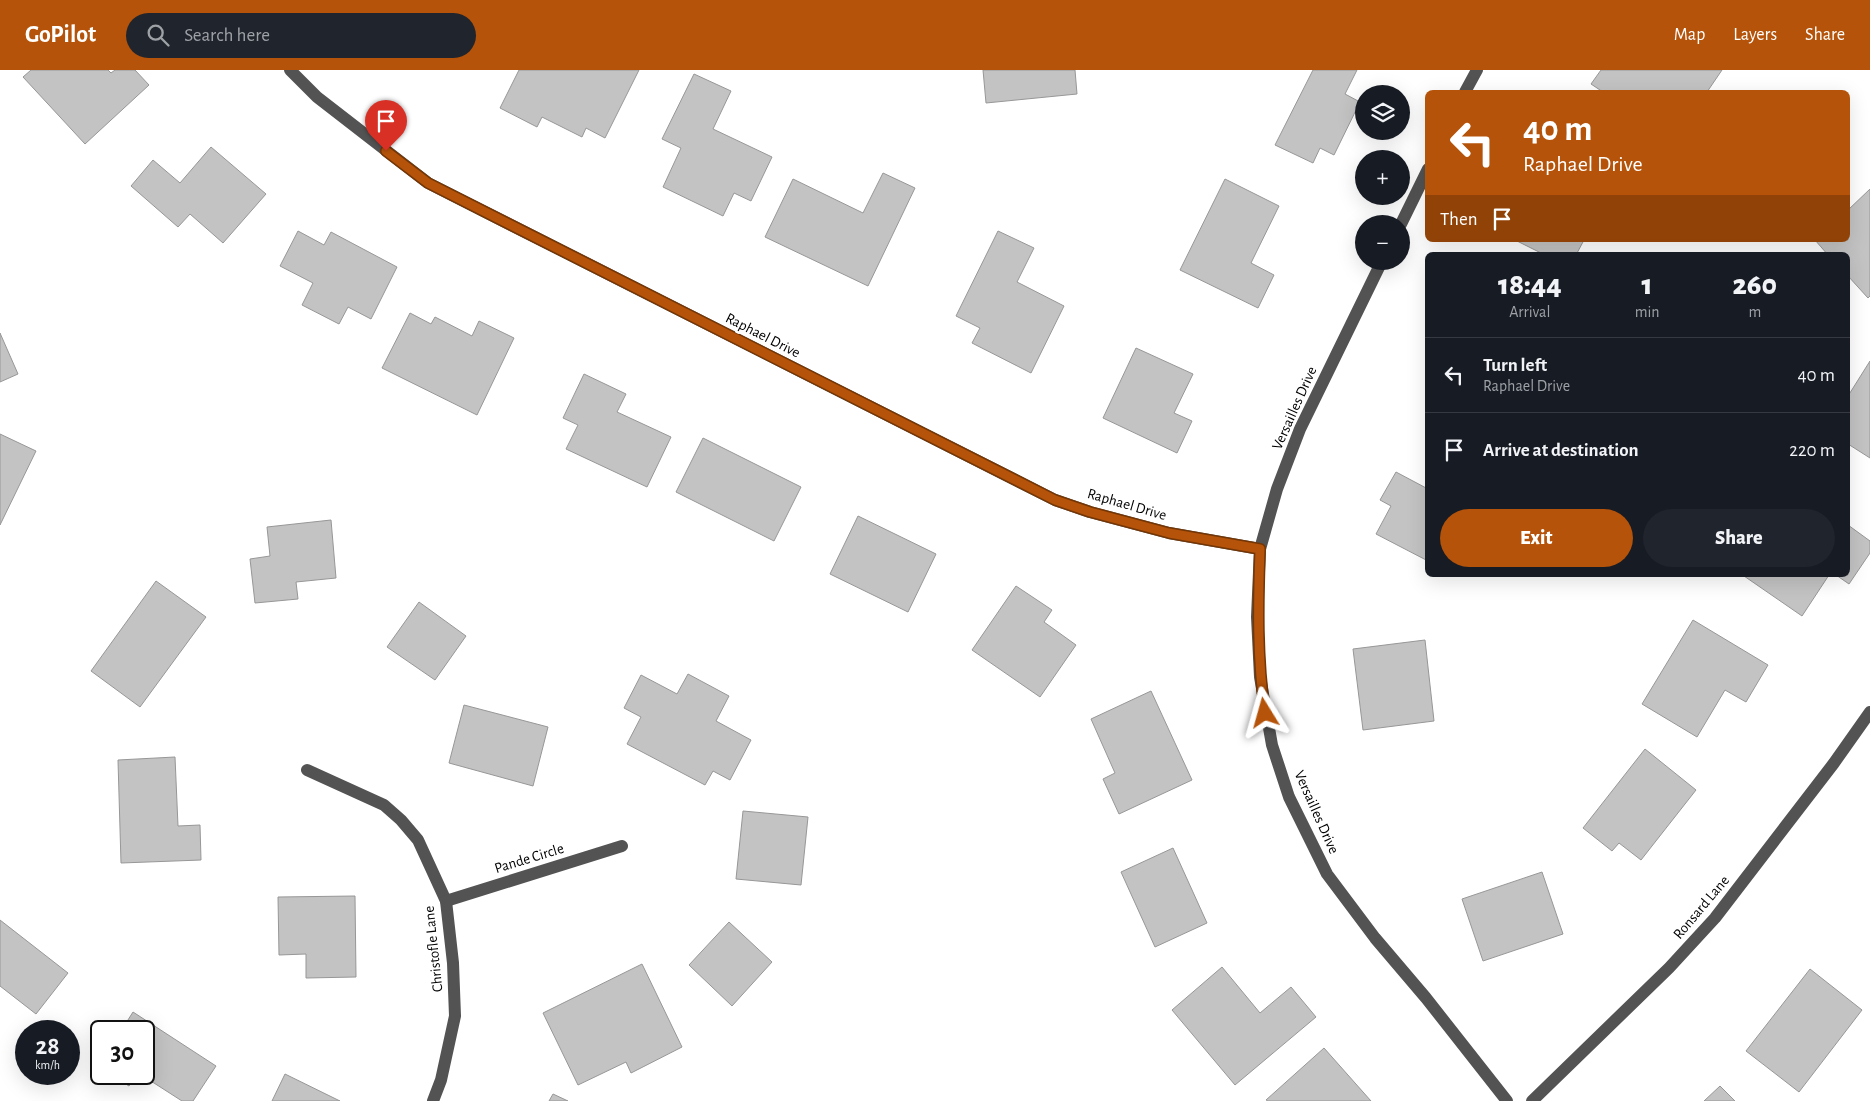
<!DOCTYPE html>
<html lang="en">
<head>
<meta charset="utf-8">
<style>
	body { margin:0; font-family:"Alegreya Sans",sans-serif; background:#20242c; color:#f1f3f6; height:100vh; display:flex; flex-direction:column; font-size:19px; white-space:nowrap }
	* { box-sizing:border-box; margin:0 }
	p { font-size:16px; color:#9ea1a6 }
	.icon { flex:none; width:28px; height:28px; fill:none; stroke:currentColor; stroke-width:2; stroke-linecap:round; stroke-linejoin:round }
	.map { position:relative; flex:1; overflow:hidden }
	.sheet { position:absolute; left:1425px; top:182px; width:425px; height:325px; display:flex; flex-direction:column; background:#171b24; border-radius:8px; box-shadow:0 5px 20px #0002 }
	.sheet>* { flex:none }
	.top-card { position:absolute; left:1425px; top:20px; width:425px; height:152px; border-radius:8px; box-shadow:0 5px 20px #0002; background:#b45309; color:#fff; overflow:hidden }
	.controls { position:absolute; left:1355px; top:15px; display:grid; gap:10px }
	.controls a { display:grid; place-items:center; width:55px; height:55px; border-radius:50%; background:#171b24; box-shadow:0 5px 20px #0002; font-size:25px }
	.speed { position:absolute; left:15px; top:950px; display:flex; gap:10px; font-size:25px; font-weight:700; text-align:center }
	.speed>* { display:grid; place-content:center; width:65px; height:65px; border-radius:50%; background:#171b24; box-shadow:0 5px 20px #0002; line-height:1 }
	.speed small { font-size:12px; font-weight:400 }
	.speed .limit { border:2px solid #111; border-radius:8px; background:#fff; color:#111 }
	.pin { position:absolute; display:grid; place-items:center; width:42px; height:42px; color:#fff; margin:-51px -21px; border-radius:50% 50% 50% 0; rotate:-45deg; box-shadow:0 0 5px #0007 }
	.pin .icon { rotate:45deg }
	.me { position:absolute; width:55px; margin:-28px; rotate:352deg; stroke-linejoin:round; filter:drop-shadow(0 0 4px #0008) }
	.turn { display:flex; align-items:center; gap:18px; height:105px; padding:0 15px; font-size:22px }
	.turn .icon { width:65px; height:65px; stroke-width:2.5 }
	.turn b { display:block; font-size:35px; line-height:42px }
	.then { display:flex; align-items:center; height:48px; padding:0 15px; background:#0003; gap:10px; font-size:19px }
	.eta { display:flex; justify-content:space-evenly; align-items:center; height:85px; text-align:center }
	.eta b { font-size:30px; font-weight:800; line-height:35px }
	.cta { display:flex; gap:10px; margin-top:auto; padding:10px 15px }
	.cta a { flex:1; height:58px; border-radius:30px; background:#b45309; color:#fff; font-size:20px; font-weight:800; line-height:58px; text-align:center }
	.cta a+a { background:#20242c; color:#f1f3f6 }
	ul { padding:0; list-style:none }
	li { display:flex; align-items:center; gap:15px; height:75px; padding:0 15px; border-top:1px solid #363941 }
	li div { flex:1 }
	li b { display:block; font-size:19px }
	li em { font-style:normal }
	header { display:flex; align-items:center; gap:30px; box-sizing:border-box; height:70px; padding:0 25px; background:#b45309; color:#fff }
	header strong { font-size:24px }
	nav { display:flex; gap:28px; margin-inline-start:auto; font-size:18px }
	.search { width:350px; height:45px; background:#20242c; display:flex; align-items:center; gap:12px; box-sizing:border-box; padding:0 18px; border-radius:28px; color:#9ea1a6; font-size:19px }
	.map>svg:first-child { display:block }
	.building { fill:#c3c3c3; stroke:#979797 }
	.lines { fill:none; stroke-linecap:round; stroke-linejoin:round }
	.minor { stroke:#535353; stroke-width:12 }
	.route-casing { stroke:#753606; stroke-width:12 }
	.route { stroke:#b45309; stroke-width:9 }
	.labels { text-anchor:middle; stroke-width:5; stroke-linejoin:round; paint-order:stroke }
	.street-label { font-size:15px; fill:#000; stroke:#fff }
</style>
</head>
<body>
<header>
<strong>GoPilot</strong>
<div class="search"><svg class="icon" aria-label="search" viewBox="0 0 24 24"><circle cx="10" cy="10" r="6"/><path d="M15 15l6 6"/></svg>Search here</div>
<nav><a>Map</a><a>Layers</a><a>Share</a></nav>
</header>
<div class="map">
<svg width="1870" height="1031" viewBox="0 0 1870 1031">
	<rect width="100%" height="100%" fill="#fff"/>
	<g class="building">
		<path d="M 31,0 L 108,0 L 111,3 L 115,0 L 135,0 L 149,15 L 85,74 L 23,7 Z"/>
		<path d="M 519,0 L 639,0 L 605,68 L 586,58 L 582,67 L 542,47 L 537,57 L 500,38 Z"/>
		<path d="M 983,0 L 1075,0 L 1077,24 L 986,33 Z"/>
		<path d="M 1313,0 L 1357,0 L 1345,24 L 1360,32 L 1334,85 L 1320,78 L 1313,93 L 1275,75 Z"/>
		<path d="M 1601,0 L 1722,0 L 1707,22 L 1603,22 L 1591,14 Z"/>
		<path d="M 694,4 L 731,21 L 713,59 L 772,87 L 751,131 L 734,123 L 723,146 L 663,117 L 681,78 L 662,69 Z"/>
		<path d="M 211,77 L 266,124 L 223,173 L 190,144 L 178,157 L 131,116 L 153,90 L 180,113 Z"/>
		<path d="M 883,103 L 915,118 L 868,216 L 765,167 L 793,109 L 863,143 Z"/>
		<path d="M 1225,109 L 1279,136 L 1251,193 L 1274,205 L 1258,238 L 1180,200 Z"/>
		<path d="M 1870,119 L 1870,226 L 1868,228 L 1848,206 L 1848,185 L 1828,185 L 1815,170 L 1848,170 L 1848,140 Z"/>
		<path d="M 298,161 L 324,175 L 331,162 L 397,197 L 371,249 L 348,237 L 339,254 L 302,235 L 313,213 L 280,196 Z"/>
		<path d="M 998,161 L 1034,178 L 1017,212 L 1064,236 L 1031,303 L 972,273 L 980,258 L 956,246 Z"/>
		<path d="M 1515,170 L 1584,170 L 1576,185 L 1545,185 Z"/>
		<path d="M 410,243 L 431,254 L 435,247 L 472,266 L 479,251 L 514,268 L 477,345 L 382,298 Z"/>
		<path d="M 0,263 L 18,304 L 0,312 Z"/>
		<path d="M 1136,278 L 1193,304 L 1174,343 L 1192,351 L 1177,383 L 1103,348 Z"/>
		<path d="M 1870,291 L 1870,388 L 1848,374 L 1848,326 Z"/>
		<path d="M 584,304 L 626,324 L 617,342 L 671,367 L 647,417 L 566,379 L 578,355 L 563,348 Z"/>
		<path d="M 0,364 L 36,381 L 0,455 Z"/>
		<path d="M 703,368 L 801,417 L 774,471 L 676,422 Z"/>
		<path d="M 1396,402 L 1428,419 L 1428,491 L 1376,464 L 1391,436 L 1380,430 Z"/>
		<path d="M 858,446 L 936,484 L 908,542 L 830,504 Z"/>
		<path d="M 331,450 L 336,508 L 296,512 L 298,529 L 255,533 L 250,489 L 270,486 L 267,457 Z"/>
		<path d="M 1848,455 L 1870,471 L 1870,483 L 1849,514 L 1836,505 L 1848,505 Z"/>
		<path d="M 1745,505 L 1829,505 L 1802,546 L 1744,506 Z"/>
		<path d="M 156,511 L 206,547 L 140,637 L 91,601 Z"/>
		<path d="M 1016,516 L 1052,540 L 1044,552 L 1076,575 L 1040,627 L 972,580 Z"/>
		<path d="M 419,532 L 466,566 L 435,610 L 387,577 Z"/>
		<path d="M 1693,550 L 1768,595 L 1746,632 L 1725,620 L 1697,667 L 1642,634 Z"/>
		<path d="M 1425,570 L 1434,651 L 1363,660 L 1353,579 Z"/>
		<path d="M 688,604 L 729,626 L 716,651 L 751,670 L 730,710 L 713,701 L 705,715 L 627,674 L 641,647 L 624,638 L 641,605 L 677,624 Z"/>
		<path d="M 1151,621 L 1192,710 L 1119,744 L 1103,709 L 1115,703 L 1091,649 Z"/>
		<path d="M 464,635 L 548,657 L 533,716 L 449,693 Z"/>
		<path d="M 1645,679 L 1696,720 L 1641,790 L 1619,773 L 1612,781 L 1583,758 Z"/>
		<path d="M 175,687 L 178,756 L 200,755 L 201,790 L 121,793 L 118,690 Z"/>
		<path d="M 743,741 L 808,747 L 801,815 L 736,809 Z"/>
		<path d="M 1173,778 L 1207,853 L 1155,877 L 1121,802 Z"/>
		<path d="M 1542,802 L 1563,864 L 1483,891 L 1462,829 Z"/>
		<path d="M 355,826 L 356,907 L 306,908 L 306,884 L 279,885 L 278,827 Z"/>
		<path d="M 0,850 L 68,903 L 36,944 L 0,916 Z"/>
		<path d="M 729,852 L 772,892 L 732,936 L 689,895 Z"/>
		<path d="M 642,894 L 682,977 L 631,1003 L 626,992 L 578,1015 L 543,943 Z"/>
		<path d="M 1222,897 L 1260,943 L 1291,917 L 1316,947 L 1235,1015 L 1172,940 Z"/>
		<path d="M 1810,899 L 1862,940 L 1799,1022 L 1746,981 Z"/>
		<path d="M 133,942 L 216,996 L 193,1031 L 182,1031 L 140,1004 L 144,1004 L 144,961 L 121,961 Z"/>
		<path d="M 1324,978 L 1371,1031 L 1268,1031 L 1266,1030 Z"/>
		<path d="M 110,1004 L 137,1004 L 129,1016 Z"/>
		<path d="M 285,1004 L 340,1031 L 272,1031 Z"/>
		<path d="M 1720,1016 L 1735,1031 L 1704,1031 Z"/>
		<path d="M 553,1024 L 568,1031 L 549,1031 Z"/>
	</g>
	<g class="lines">
		<g class="minor">
			<path d="M 290,0 L 317,27 L 428,113 L 1055,430 L 1090,442 L 1169,463 L 1260,479"/>
			<path d="M 1465,22 L 1477,0"/>
			<path d="M 1401,154 L 1428,99"/>
			<path d="M 1382,191 L 1300,359 L 1277,419 L 1260,479 L 1257,547 L 1260,607 L 1272,675 L 1289,727 L 1327,804 L 1375,868 L 1426,928 L 1507,1031"/>
			<path d="M 307,700 L 384,735 L 401,750 L 418,770 L 446,831 L 453,893 L 455,946 L 441,1010 L 433,1031"/>
			<path d="M 446,831 L 622,776"/>
			<path d="M 1532,1031 L 1669,898 L 1715,848 L 1834,693 L 1870,642"/>
		</g>
	</g>
	<g class="lines">
		<defs>
			<path id="route" d="M 386,81 L 428,113 L 1055,430 L 1090,442 L 1169,463 L 1260,479 C 1258,535 1257,587 1265,643"/>
		</defs>
		<use href="#route" class="route-casing"/>
		<use href="#route" class="route"/>
	</g>
	<g class="labels">
		<g class="street-label">
			<text transform="translate(763 265) rotate(27)" y="5">Raphael Drive</text>
			<text transform="translate(1294 338) rotate(-66)" y="5">Versailles Drive</text>
			<text transform="translate(1127 434) rotate(16)" y="5">Raphael Drive</text>
			<text transform="translate(1317 742) rotate(66)" y="5">Versailles Drive</text>
			<text transform="translate(529 788) rotate(-17)" y="5">Pande Circle</text>
			<text transform="translate(1701 837) rotate(-50)" y="5">Ronsard Lane</text>
			<text transform="translate(433 879) rotate(-96)" y="5">Christofle Lane</text>
		</g>
	</g>
</svg>
<div class="controls">
<a><svg class="icon" aria-label="layers" viewBox="0 0 24 24"><path d="M12 4l9 5-9 5-9-5zM3 14l9 5 9-5"/></svg></a>
<a>+</a>
<a>−</a>
</div>
<div class="speed"><div>28<small>km/h</small></div><div class="limit">30</div></div>
<div class="pin" style="left:386px;top:81px;background:#d93025"><svg class="icon" aria-label="arrive" viewBox="0 0 24 24"><path d="M6 21V4h12l-3 4 3 4H6"/></svg></div>
<svg class="me" style="left:1265px;top:643px" viewBox="-20 -20 40 40"><path d="M0-17L14 15 0 8-14 15z" fill="#b45309" stroke="#fff" stroke-width="4"/></svg>
<div class="top-card">
<div class="turn"><svg class="icon" aria-label="left" viewBox="0 0 24 24"><path d="M17 20v-9H6M10 6l-5 5 5 5"/></svg><div><b>40 m</b>Raphael Drive</div></div>
<div class="then">Then<svg class="icon" aria-label="arrive" viewBox="0 0 24 24"><path d="M6 21V4h12l-3 4 3 4H6"/></svg></div>
</div>
<section class="sheet">
<div class="eta">
<div><b>18:44</b><p>Arrival</p></div>
<div><b>1</b><p>min</p></div>
<div><b>260</b><p>m</p></div>
</div>
<ul>
<li><svg class="icon" aria-label="left" viewBox="0 0 24 24"><path d="M17 20v-9H6M10 6l-5 5 5 5"/></svg><div><b>Turn left</b><p>Raphael Drive</p></div><em>40 m</em></li>
<li><svg class="icon" aria-label="arrive" viewBox="0 0 24 24"><path d="M6 21V4h12l-3 4 3 4H6"/></svg><div><b>Arrive at destination</b></div><em>220 m</em></li>
</ul>
<div class="cta"><a>Exit</a><a>Share</a></div>
</section>
</div>
</body>
</html>
